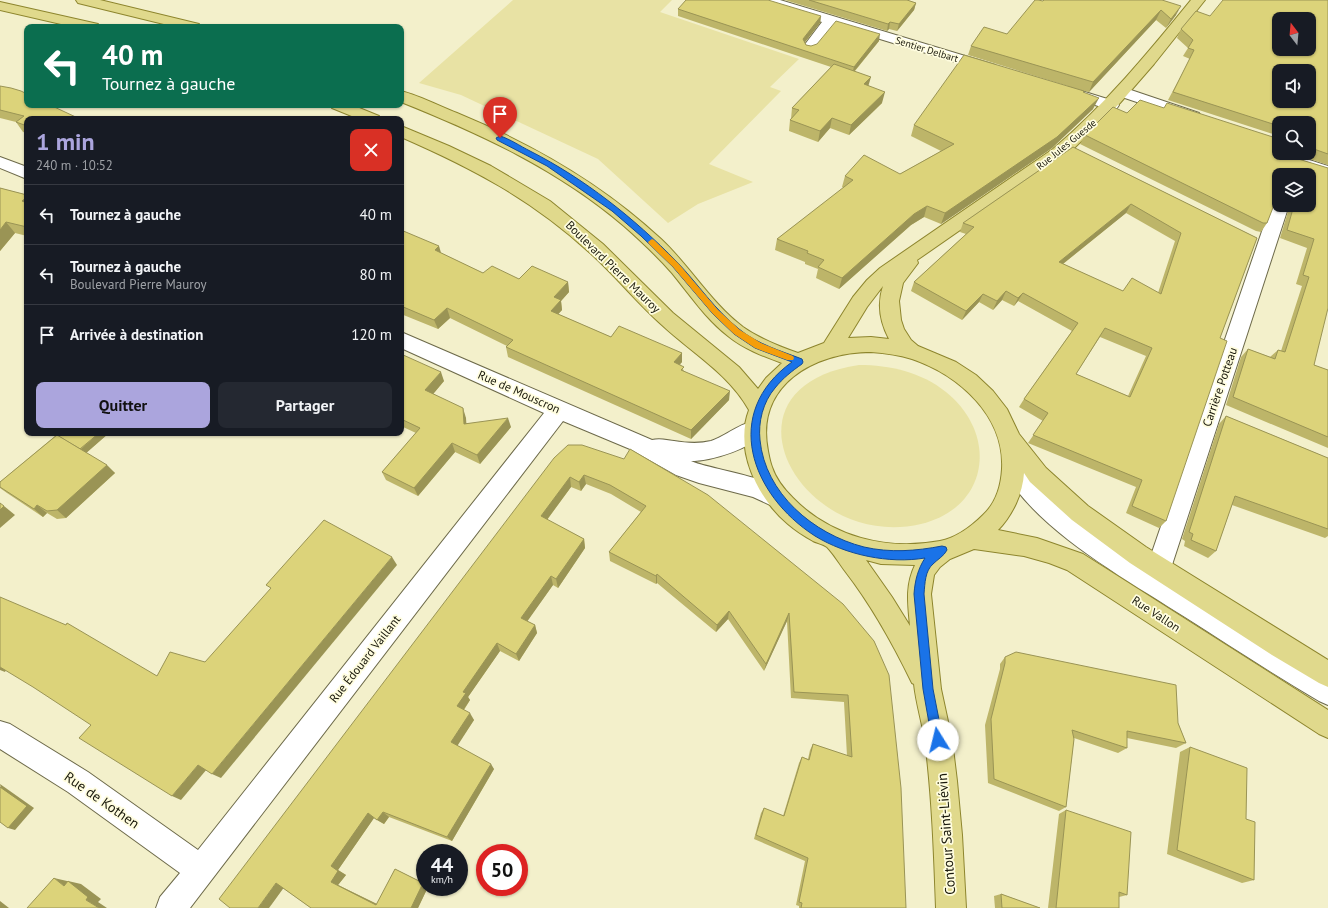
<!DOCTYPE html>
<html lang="fr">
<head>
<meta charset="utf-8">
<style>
	body { margin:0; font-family:"PT Sans",sans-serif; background:#242831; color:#f1f3f6; height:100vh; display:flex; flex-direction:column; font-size:15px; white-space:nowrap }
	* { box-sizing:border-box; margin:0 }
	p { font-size:13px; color:#9ea1a6 }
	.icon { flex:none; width:22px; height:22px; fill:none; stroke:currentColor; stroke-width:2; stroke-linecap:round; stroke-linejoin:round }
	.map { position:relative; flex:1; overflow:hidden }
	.sheet { position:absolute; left:24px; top:116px; width:380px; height:320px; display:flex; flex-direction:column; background:#171b24; border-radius:8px; box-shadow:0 1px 3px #0004 }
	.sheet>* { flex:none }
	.hud { position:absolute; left:24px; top:24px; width:380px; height:84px; border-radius:8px; box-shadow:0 1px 3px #0004; background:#0b6e4f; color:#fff; overflow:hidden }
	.needle { width:26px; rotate:344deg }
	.buttons { position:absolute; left:1272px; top:12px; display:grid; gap:8px }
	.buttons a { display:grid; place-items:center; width:44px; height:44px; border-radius:8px; background:#171b24; box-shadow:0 1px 3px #0004; font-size:20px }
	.speed { position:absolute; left:416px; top:844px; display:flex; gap:8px; font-size:20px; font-weight:700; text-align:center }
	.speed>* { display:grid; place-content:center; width:52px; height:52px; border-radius:50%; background:#171b24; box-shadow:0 1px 3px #0004; line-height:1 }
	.speed small { font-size:10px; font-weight:400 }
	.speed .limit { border:6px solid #d22; background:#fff; color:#111 }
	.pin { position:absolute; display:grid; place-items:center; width:34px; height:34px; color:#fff; margin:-41px -17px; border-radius:50% 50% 50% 0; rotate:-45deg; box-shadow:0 0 4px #0007 }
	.pin .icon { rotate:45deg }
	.me { position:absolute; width:44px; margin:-22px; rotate:351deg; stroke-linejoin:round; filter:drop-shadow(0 0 3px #0008) }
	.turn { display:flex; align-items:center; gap:14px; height:84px; padding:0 12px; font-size:18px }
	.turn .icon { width:52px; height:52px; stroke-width:2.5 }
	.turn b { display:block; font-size:28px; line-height:34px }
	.round { display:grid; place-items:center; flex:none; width:42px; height:42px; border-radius:8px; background:#242831 }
	.overview { display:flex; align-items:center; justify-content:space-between; height:68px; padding:0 12px }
	h1 { font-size:24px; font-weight:700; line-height:30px; color:#aba5dd }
	.button { display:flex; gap:8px; margin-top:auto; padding:8px 12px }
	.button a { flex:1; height:46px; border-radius:8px; background:#aba5dd; color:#111; font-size:16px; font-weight:700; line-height:46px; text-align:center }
	.button a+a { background:#242831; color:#f1f3f6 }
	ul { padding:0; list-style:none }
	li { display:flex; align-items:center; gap:12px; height:60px; padding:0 12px; border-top:1px solid #363941 }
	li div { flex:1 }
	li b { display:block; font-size:15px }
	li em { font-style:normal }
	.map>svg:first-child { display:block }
	.green { fill:#e8e2a4 }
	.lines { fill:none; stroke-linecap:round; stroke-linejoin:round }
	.minor-casing { stroke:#6d6a4a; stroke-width:2 }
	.major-casing { stroke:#8d852d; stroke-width:2 }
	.minor { fill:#fff; fill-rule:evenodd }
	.major { fill:#e0d98c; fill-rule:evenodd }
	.wall { fill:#bdb569; fill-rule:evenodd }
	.shaded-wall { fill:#9a9455 }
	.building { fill:#dcd37a; stroke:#9a9455; fill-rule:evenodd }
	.route { fill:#1a73e8; stroke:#114b97 }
	.slow { fill:#f59e0b }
	.labels { text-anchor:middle; stroke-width:3.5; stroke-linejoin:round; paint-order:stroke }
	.far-street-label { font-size:10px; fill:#19180b; stroke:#fffddf }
	.street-label { font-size:12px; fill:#19180b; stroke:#fffddf }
	.near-street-label { font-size:14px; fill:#19180b; stroke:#fffddf }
</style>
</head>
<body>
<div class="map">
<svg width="1328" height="908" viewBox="0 0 1328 908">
	<rect width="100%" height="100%" fill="#f3f0cb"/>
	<g class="green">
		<path d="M 513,0 L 672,0 L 660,12 L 799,59 L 770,87 L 781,91 L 709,164 L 753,182 L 698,204 L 668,223 L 598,159 L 461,95 L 419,83 Z"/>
		<path d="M 859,365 C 890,365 921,372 946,392 C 998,434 990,507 921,524 C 800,552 710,387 859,365 Z"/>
	</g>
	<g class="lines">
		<defs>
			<g id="minor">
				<path d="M 758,0 L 780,0 L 995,65 L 998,68 L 995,71 L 990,73 L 985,71 L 834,25 L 815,50 L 810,51 L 805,50 L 803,47 L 822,22 L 760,3 Z"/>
				<path d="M 1069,87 L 1117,102 L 1119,105 L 1117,108 L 1111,110 L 1063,95 L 1061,92 L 1063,89 Z"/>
				<path d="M 1122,87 L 1199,113 L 1201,116 L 1199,119 L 1193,121 L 1116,95 L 1114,92 L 1116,89 Z"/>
				<path d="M 1287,153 L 1303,153 L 1303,158 L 1328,166 L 1328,177 L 1289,165 L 1287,161 Z"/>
				<path d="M 0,157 L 27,167 L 27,179 L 0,168 Z"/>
				<path d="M 1279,199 L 1279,205 L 1289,205 L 1171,568 L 1167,576 L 1164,577 L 1328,678 L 1328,705 L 1319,701 C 1273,674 1229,645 1185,617 C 1129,581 1032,528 1003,468 L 1006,461 C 1009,460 1012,459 1015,459 C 1024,460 1037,482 1044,489 C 1074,520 1112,544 1147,567 L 1271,205 L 1274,201 Z"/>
				<path d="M 401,332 L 652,440 C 660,438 666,440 674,441 C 686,443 699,444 711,441 C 728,436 745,417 763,423 L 766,429 C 756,448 711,461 691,461 C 714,471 780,477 790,499 L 787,506 L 779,509 L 753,497 L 699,483 L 676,475 L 630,449 L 563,421 L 190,908 L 156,908 L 160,897 L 180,873 L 68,792 L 0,749 L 0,721 L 10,724 L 88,772 L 198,850 L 544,413 L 401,348 Z"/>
			</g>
			<g id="major">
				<path d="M 76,0 L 100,0 L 199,24 L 201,27 L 176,27 L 78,3 Z"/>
				<path d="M 1191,0 L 1205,0 L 1154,64 L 1120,103 L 1065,157 L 917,260 L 918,263 L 903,283 L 899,301 L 901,320 L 904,329 L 911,340 L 918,346 L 956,362 L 976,375 L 993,391 L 1007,409 L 1019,434 L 1046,468 L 1088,506 L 1146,547 L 1328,660 L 1328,687 L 1319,683 L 1272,655 L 1130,563 L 1072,520 L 1030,482 L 1024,473 C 1023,493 1012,516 998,530 L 1037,538 L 1083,554 L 1328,710 L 1328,738 L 1319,734 L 1067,570 L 1049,563 L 1024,556 L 974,549 L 950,559 L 940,567 L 934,575 L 931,594 L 941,689 L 952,740 L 957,781 L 962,835 L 966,908 L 936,908 C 934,852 932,796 925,741 C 922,722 916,703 914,684 L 912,683 C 893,644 872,606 845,571 C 839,563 833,553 827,547 C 823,544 817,543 813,541 C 804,536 795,530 788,524 C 757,498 734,449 749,410 C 728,373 692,353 662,325 C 636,302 615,275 589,252 C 531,199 472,168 401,137 L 401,126 L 449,146 L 491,166 L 550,201 L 603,244 L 673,313 L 739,367 L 758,389 L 766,378 L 782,363 C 763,356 744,349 728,336 C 706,319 690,295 672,273 C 657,256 641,241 624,226 C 559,170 481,134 401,102 L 401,91 C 420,96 439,106 457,113 C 532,144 601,183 661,239 C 690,266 711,303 743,327 C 760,339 779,346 798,353 L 824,343 L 853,297 L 867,280 L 880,268 L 1053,149 C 1105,105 1148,53 1191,0 ZM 883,286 C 877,304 880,322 889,339 L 871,337 L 848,338 L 867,307 ZM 871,352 C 885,353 899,355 912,359 C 959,375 1005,416 1002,469 C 1001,486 996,503 983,515 C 972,526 956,538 940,541 C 887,551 831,537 793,498 C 784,489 776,479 772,467 C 770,462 769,456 768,451 C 755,385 814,352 871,352 ZM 866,560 L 881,564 L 915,565 C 905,586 908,604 910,626 L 892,597 Z"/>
				<path d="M 0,2 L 98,24 L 100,27 L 74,27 L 0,10 Z"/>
				<path d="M 330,105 L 352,105 L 379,116 L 381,119 L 359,119 L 332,108 Z"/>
			</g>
		</defs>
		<use href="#minor" class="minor-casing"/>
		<use href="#major" class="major-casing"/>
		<use href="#minor" class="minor"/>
		<use href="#major" class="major"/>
	</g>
	<g class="wall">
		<path d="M 785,0 L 907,0 L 916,3 L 914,10 L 897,31 L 889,29 L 887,31 Z"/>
		<path d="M 1162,0 L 1176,15 L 1166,28 L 1156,20 L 1089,92 L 1084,91 L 1084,92 L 1093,109 L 1052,148 L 941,224 L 924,217 L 911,225 L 839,289 L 816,278 L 818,269 L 805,264 L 805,262 L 775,250 L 777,239 L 844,188 L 842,187 L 845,176 L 900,174 L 941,151 L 911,136 L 914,125 L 1084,91 L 968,55 L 971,46 L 1007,34 L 1043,1 Z"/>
		<path d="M 1328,0 L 1328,165 L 1304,157 L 1303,153 L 1309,153 L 1309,123 L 1279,123 L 1279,136 L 1168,100 L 1190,59 L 1183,56 L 1188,48 L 1177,38 L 1181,29 L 1210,16 Z"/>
		<path d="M 678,9 L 821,16 L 820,23 L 805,42 L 806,45 L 811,46 L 879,41 L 855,71 L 869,86 L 882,103 L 849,135 L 830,128 L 818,142 L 789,131 L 790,120 L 791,119 L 792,108 L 831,67 L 678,16 Z"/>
		<path d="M 0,86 L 27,119 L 27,133 L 23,132 L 16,122 L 0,118 Z"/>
		<path d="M 1164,108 L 1295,158 L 1328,168 L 1314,365 L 1328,370 L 1328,448 L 1226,405 L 1241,357 L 1248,349 L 1270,357 L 1278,350 L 1281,351 L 1302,286 L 1296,284 L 1307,248 L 1280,238 L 1290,205 L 1309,205 L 1279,175 L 1276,199 L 1267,223 L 1261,232 L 1256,231 L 1080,144 L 1085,135 L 1127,113 Z"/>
		<path d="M 1073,147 L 1257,238 L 1220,338 L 1166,521 L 1159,528 L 1126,513 L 1136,487 L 1028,443 L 1043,421 L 1019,407 L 1024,399 L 1072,331 L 1018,301 L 1014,306 L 1002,300 L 993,310 L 979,302 L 962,320 L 911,291 L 914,282 L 966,234 L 960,232 L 963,223 ZM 1126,213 L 1175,241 L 1158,293 L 1123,291 L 1063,264 ZM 1100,337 L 1146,356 L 1128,396 L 1076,374 Z"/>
		<path d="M 0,188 L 27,195 L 27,236 L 15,233 L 0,251 Z"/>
		<path d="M 401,230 L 441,253 L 483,273 L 519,279 L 568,282 L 569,292 L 561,301 L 562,310 L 558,314 L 611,337 L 682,353 L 682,362 L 680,364 L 684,371 L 729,400 L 691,439 L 508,357 L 506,347 L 507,346 L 450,318 L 438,329 L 401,314 Z"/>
		<path d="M 401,354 L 444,381 L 433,394 L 466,418 L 466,423 L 511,427 L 480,464 L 455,452 L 418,496 L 386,480 L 382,472 L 416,433 L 401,426 Z"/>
		<path d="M 1226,416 L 1328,458 L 1328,536 L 1325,538 L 1232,505 L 1216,551 L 1208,558 L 1184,546 L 1185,541 L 1182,539 L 1219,424 Z"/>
		<path d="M 50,433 L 109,433 L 86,453 L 115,473 L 66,518 L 57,519 L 47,513 L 43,517 L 7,493 L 0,488 L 0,482 L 55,436 Z"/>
		<path d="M 568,445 L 843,604 L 906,908 L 799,908 L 799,906 L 796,905 L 805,861 L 754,839 L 761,813 L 764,808 L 783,816 L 799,763 L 802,757 L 808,759 L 810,750 L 813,744 L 847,756 L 844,702 L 791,698 L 787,621 L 764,671 L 728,619 L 716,632 L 657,583 L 656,584 L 610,561 L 609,552 L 641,512 L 611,494 L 586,484 L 581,491 L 571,487 L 547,520 L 584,539 L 585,548 L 558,588 L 553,585 L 527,621 L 535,625 L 537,633 L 519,661 L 500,651 L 468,697 L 470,700 L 464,710 L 474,720 L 457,745 L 494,769 L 452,841 L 389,817 L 384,824 L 374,818 L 338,870 L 346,875 L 338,885 L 377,904 L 395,869 L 425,884 L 425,887 L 428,887 L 418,908 L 311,908 L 283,888 L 269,908 Z"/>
		<path d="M 1005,657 L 1178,723 L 1186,743 L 1176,748 L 1127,738 L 1127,748 L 1118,753 L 1074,738 L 1066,807 L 1059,811 L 988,783 L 985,725 L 1000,669 L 1000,664 Z"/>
		<path d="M 1190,747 L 1246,819 L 1254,880 L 1242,883 L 1167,854 L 1180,752 Z"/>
		<path d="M 1066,810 L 1127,895 L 1119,897 L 1119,908 L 1048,908 L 1059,814 Z"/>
		<path d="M 1001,894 L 1040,908 L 995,908 L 994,896 Z"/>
	</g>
	<g class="shaded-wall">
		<path d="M 916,3 L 914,10 L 897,31 L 899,24 Z"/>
		<path d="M 1181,6 L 1176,15 L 1166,28 L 1171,19 Z"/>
		<path d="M 1161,10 L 1156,20 L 1089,92 L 1093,82 Z"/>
		<path d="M 821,16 L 820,23 L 802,46 L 803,39 Z"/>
		<path d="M 890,22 L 889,29 L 887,31 L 888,24 Z"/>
		<path d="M 880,34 L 879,41 L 852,74 L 854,67 Z"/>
		<path d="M 871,77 L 868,87 L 864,84 Z"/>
		<path d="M 885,92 L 882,103 L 849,135 L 851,125 Z"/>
		<path d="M 1099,98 L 1093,109 L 1052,148 L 941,224 L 945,213 Z"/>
		<path d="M 832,118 L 830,128 L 818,142 L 820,131 Z"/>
		<path d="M 1279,192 L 1279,198 L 1273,200 Z"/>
		<path d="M 27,197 L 27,208 L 22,201 Z"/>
		<path d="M 1131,204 L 1126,213 L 1054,271 L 1059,262 Z"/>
		<path d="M 927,206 L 924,217 L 911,225 L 839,289 L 842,278 L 914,214 Z"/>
		<path d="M 6,222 L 15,233 L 0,251 L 0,230 Z"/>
		<path d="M 439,246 L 442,256 L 435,250 Z"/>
		<path d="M 568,282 L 569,292 L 561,301 L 562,310 L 552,321 L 551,311 L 554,297 Z"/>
		<path d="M 1006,291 L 1002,300 L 993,310 L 997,301 Z"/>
		<path d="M 1023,293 L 1018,301 L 1014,306 L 1018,298 Z"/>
		<path d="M 983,294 L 979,302 L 962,320 L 966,311 Z"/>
		<path d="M 447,308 L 450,318 L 438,329 L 434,320 Z"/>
		<path d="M 682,353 L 682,362 L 674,371 L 674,362 Z"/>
		<path d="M 441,372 L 444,381 L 429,399 L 425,390 Z"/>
		<path d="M 730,391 L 729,400 L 691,439 L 691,430 Z"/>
		<path d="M 463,408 L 466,418 L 467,433 L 464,424 Z"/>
		<path d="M 508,418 L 511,427 L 480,464 L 477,455 Z"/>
		<path d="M 99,433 L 109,433 L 85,454 L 80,450 Z"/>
		<path d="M 452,443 L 455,452 L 418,496 L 414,488 Z"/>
		<path d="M 107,465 L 115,473 L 66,518 L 57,510 Z"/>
		<path d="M 584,475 L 586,484 L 581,491 L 579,482 Z"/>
		<path d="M 570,477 L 571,487 L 543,525 L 541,516 Z"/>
		<path d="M 37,505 L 47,513 L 43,517 L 34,509 Z"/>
		<path d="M 4,506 L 15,515 L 0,528 L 0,510 Z"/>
		<path d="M 584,539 L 585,548 L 558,588 L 556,579 Z"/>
		<path d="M 392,557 L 397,565 L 221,778 L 212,774 Z"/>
		<path d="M 657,574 L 657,583 L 656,584 L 656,576 Z"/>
		<path d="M 551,576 L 553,585 L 524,626 L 521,618 Z"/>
		<path d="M 729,611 L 728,619 L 716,632 L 717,625 Z"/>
		<path d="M 789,613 L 787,621 L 764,671 L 766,664 Z"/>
		<path d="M 535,625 L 537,633 L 519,661 L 516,654 Z"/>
		<path d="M 497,643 L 500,651 L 468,697 L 470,700 L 462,712 L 457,706 L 463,692 Z"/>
		<path d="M 0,667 L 6,670 L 5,672 L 0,670 Z"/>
		<path d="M 470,713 L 474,720 L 456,748 L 451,742 Z"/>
		<path d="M 491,764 L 494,769 L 452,841 L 447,837 Z"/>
		<path d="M 198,765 L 207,769 L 181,800 L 172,796 Z"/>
		<path d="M 0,784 L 34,808 L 15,830 L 8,828 Z"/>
		<path d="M 383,812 L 389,817 L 384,824 L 377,820 Z"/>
		<path d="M 368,813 L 374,818 L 338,870 L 346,875 L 338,885 L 383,907 L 376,905 L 331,882 L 331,866 Z"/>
		<path d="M 54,878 L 67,881 L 77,889 L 64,886 Z"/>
		<path d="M 68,881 L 81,884 L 101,899 L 98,902 L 107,908 L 99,908 L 86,900 Z"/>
		<path d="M 276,883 L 285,886 L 269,908 L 258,908 Z"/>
		<path d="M 423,883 L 425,884 L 425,887 L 428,887 L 418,908 L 411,908 Z"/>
		<path d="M 0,901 L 9,908 L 0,908 Z"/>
	</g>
	<g class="building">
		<path d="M 686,0 L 768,0 L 821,16 L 803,39 L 806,45 L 811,46 L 817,44 L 836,21 L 880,34 L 854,67 L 678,9 Z"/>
		<path d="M 809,0 L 907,0 L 916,3 L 899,24 L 890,22 L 888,24 Z"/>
		<path d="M 1035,0 L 1038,0 L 1043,1 L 1044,0 L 1162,0 L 1181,6 L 1171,19 L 1161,10 L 1093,82 L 971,46 L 984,27 L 1007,34 Z"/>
		<path d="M 1223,0 L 1328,0 L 1328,154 L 1311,148 L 1309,143 L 1309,123 L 1279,123 L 1279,126 L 1173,92 L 1194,50 L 1188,48 L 1193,40 L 1181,29 L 1196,11 L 1210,16 ZM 1279,19 L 1309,19 L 1309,49 L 1279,49 ZM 1279,71 L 1309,71 L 1309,101 L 1279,101 Z"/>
		<path d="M 964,55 L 1084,91 L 1083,92 L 1099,98 L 1057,137 L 945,213 L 927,206 L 914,214 L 842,278 L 818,267 L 824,260 L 807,253 L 808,251 L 777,239 L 853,180 L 845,176 L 864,155 L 900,174 L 954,144 L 914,125 Z"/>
		<path d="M 834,64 L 871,77 L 864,84 L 885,92 L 851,125 L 832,118 L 820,131 L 790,120 L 799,110 L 792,108 Z"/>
		<path d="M 0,86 L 11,88 L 21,91 L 27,94 L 27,105 L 50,105 L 80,119 L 27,119 L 27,126 L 16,122 L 24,116 L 0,110 Z"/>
		<path d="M 1140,100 L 1164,108 L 1167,103 L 1279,139 L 1279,153 L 1292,153 L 1295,158 L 1328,168 L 1328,308 L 1314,365 L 1328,370 L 1328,437 L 1233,397 L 1248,349 L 1275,359 L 1278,350 L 1285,352 L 1309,277 L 1303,275 L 1314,239 L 1287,230 L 1294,205 L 1309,205 L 1309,175 L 1279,175 L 1279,192 L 1267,223 L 1263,223 L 1085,135 L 1113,107 L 1127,113 Z"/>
		<path d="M 1073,147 L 1257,238 L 1220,338 L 1227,341 L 1166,521 L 1132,506 L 1142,480 L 1033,435 L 1048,413 L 1024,399 L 1078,323 L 1023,293 L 1018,298 L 1006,291 L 997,301 L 983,294 L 966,311 L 914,282 L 974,227 L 963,223 ZM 1131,204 L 1181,233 L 1161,294 L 1132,278 L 1123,291 L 1059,262 ZM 1105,328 L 1152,348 L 1130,397 L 1076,374 Z"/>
		<path d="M 0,188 L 27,195 L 27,197 L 22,201 L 27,203 L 27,227 L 6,222 L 0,230 Z"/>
		<path d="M 401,230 L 439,246 L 435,250 L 483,273 L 492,266 L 519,279 L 532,266 L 568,282 L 554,297 L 561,300 L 551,311 L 611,337 L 619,326 L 682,353 L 674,362 L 684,367 L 681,370 L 730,391 L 691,430 L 506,347 L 513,340 L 447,308 L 434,320 L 401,306 Z"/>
		<path d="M 401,354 L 441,372 L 425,390 L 463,408 L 464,424 L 508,418 L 477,455 L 452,443 L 414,488 L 382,472 L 420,428 L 401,419 Z"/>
		<path d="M 1226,416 L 1328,458 L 1328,529 L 1235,496 L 1216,551 L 1191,540 L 1193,534 L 1189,532 Z"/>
		<path d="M 53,433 L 99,433 L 80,449 Z"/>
		<path d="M 57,435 L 107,465 L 57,510 L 47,511 L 37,505 L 34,509 L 0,487 L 0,482 Z"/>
		<path d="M 568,445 L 582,445 L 624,459 L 630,449 L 708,495 L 843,604 L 874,641 L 889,675 L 901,788 L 906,908 L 801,908 L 802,903 L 799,902 L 808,858 L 756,835 L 764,808 L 784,816 L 802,757 L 809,760 L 813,744 L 852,757 L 848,695 L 794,692 L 789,613 L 766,664 L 729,611 L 717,625 L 657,574 L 656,576 L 609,552 L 646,506 L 610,485 L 584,475 L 579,482 L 570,477 L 541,516 L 584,539 L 556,579 L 551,576 L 521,618 L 535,625 L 516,654 L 497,643 L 463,692 L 466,693 L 457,706 L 470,713 L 451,742 L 491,764 L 447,837 L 383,812 L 377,820 L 368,813 L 331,866 L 338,871 L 331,882 L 376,905 L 395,869 L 423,883 L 411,908 L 311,908 L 276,883 L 258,908 L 230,908 L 219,899 L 554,458 Z"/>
		<path d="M 0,503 L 4,506 L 0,510 Z"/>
		<path d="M 324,520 L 392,557 L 212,774 L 198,765 L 172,796 L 79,738 L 91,725 L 33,687 L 0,667 L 0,597 L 66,625 L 67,623 L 157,676 L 170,652 L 205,662 L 271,588 L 266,585 Z"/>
		<path d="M 1016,652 L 1176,685 L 1178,723 L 1186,743 L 1127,731 L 1127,748 L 1072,730 L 1074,739 L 1066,807 L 994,779 L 991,719 L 1005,663 L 1005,657 Z"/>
		<path d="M 1190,747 L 1247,768 L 1246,819 L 1255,822 L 1254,880 L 1177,850 Z"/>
		<path d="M 0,787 L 27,806 L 8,828 L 0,822 Z"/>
		<path d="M 1066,810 L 1131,832 L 1127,895 L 1119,892 L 1119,908 L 1056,908 Z"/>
		<path d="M 54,878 L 64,886 L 68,881 L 88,897 L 86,900 L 99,908 L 27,908 Z"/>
		<path d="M 1001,894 L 1040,908 L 1002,908 Z"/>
	</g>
	<path class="route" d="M 500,136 C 510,139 520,146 530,151 C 585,179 634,218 677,262 C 698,284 715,310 739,329 C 757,344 781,351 802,359 L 803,362 L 802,364 C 792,371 783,378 775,388 C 763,402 758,422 760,440 C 765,493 813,534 864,547 C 890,553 916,551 942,546 L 946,547 L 947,550 C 944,556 938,559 933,564 C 925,571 925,583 924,594 L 933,689 L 943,740 L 941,744 L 938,746 L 934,744 L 932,740 L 923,689 L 914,594 C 915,580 918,569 925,558 C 889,564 846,555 815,536 C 751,495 721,413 792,362 L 755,348 L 734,334 L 713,314 L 673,267 L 641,236 L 612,211 L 547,166 L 497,140 L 496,138 Z"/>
	<path class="slow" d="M 652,239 L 654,240 L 678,263 L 718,310 L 740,330 L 761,343 L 793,356 L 794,358 L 793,360 L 787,360 L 755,348 L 734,334 L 713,314 L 673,267 L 649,244 L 648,242 Z"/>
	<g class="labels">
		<g class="far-street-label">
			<text transform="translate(927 49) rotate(17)" y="4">Sentier Delbart</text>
			<text transform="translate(1066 144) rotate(-39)" y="4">Rue Jules Guesde</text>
		</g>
		<g class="street-label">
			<text transform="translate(613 267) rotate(44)" y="4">Boulevard Pierre Mauroy</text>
			<text transform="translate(1220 387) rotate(-71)" y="4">Carrière Potteau</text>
			<text transform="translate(519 392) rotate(24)" y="4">Rue de Mouscron</text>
			<text transform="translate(1156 614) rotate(33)" y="4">Rue Vallon</text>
			<text transform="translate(365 659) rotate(-52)" y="4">Rue Édouard Vaillant</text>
		</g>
		<g class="near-street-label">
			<text transform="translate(102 800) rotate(35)" y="5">Rue de Kothen</text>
			<text transform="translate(946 834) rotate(-94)" y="5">Contour Saint-Liévin</text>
		</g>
	</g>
</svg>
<div class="buttons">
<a><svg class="needle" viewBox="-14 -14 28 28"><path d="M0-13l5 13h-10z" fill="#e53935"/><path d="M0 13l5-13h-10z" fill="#9ea1a6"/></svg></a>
<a><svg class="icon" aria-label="sound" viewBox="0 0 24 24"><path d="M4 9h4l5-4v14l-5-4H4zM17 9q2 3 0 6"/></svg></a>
<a><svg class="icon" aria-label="search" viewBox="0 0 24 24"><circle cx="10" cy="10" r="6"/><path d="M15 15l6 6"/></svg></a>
<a><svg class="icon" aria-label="layers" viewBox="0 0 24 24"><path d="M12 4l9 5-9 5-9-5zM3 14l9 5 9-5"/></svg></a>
</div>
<div class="speed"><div>44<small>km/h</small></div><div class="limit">50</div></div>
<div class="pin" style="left:500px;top:138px;background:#d93025"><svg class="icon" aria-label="arrive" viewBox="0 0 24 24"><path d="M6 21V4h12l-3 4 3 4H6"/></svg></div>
<svg class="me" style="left:938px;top:740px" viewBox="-20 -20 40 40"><circle r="19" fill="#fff"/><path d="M0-13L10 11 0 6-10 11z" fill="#1a73e8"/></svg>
<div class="hud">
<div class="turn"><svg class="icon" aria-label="left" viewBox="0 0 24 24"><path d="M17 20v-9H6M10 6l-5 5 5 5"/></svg><div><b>40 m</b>Tournez à gauche</div></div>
</div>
<section class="sheet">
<div class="overview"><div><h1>1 min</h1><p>240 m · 10:52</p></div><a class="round" style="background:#d93025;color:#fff"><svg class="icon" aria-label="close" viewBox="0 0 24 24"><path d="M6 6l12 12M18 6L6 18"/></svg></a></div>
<ul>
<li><svg class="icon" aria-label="left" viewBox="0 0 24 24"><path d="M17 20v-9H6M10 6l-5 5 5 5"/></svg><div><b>Tournez à gauche</b></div><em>40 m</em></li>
<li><svg class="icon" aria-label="left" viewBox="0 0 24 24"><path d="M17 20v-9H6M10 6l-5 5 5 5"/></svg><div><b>Tournez à gauche</b><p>Boulevard Pierre Mauroy</p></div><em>80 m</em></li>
<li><svg class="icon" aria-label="arrive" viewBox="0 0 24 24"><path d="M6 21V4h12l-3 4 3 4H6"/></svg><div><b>Arrivée à destination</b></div><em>120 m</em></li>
</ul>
<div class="button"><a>Quitter</a><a>Partager</a></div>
</section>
</div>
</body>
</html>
